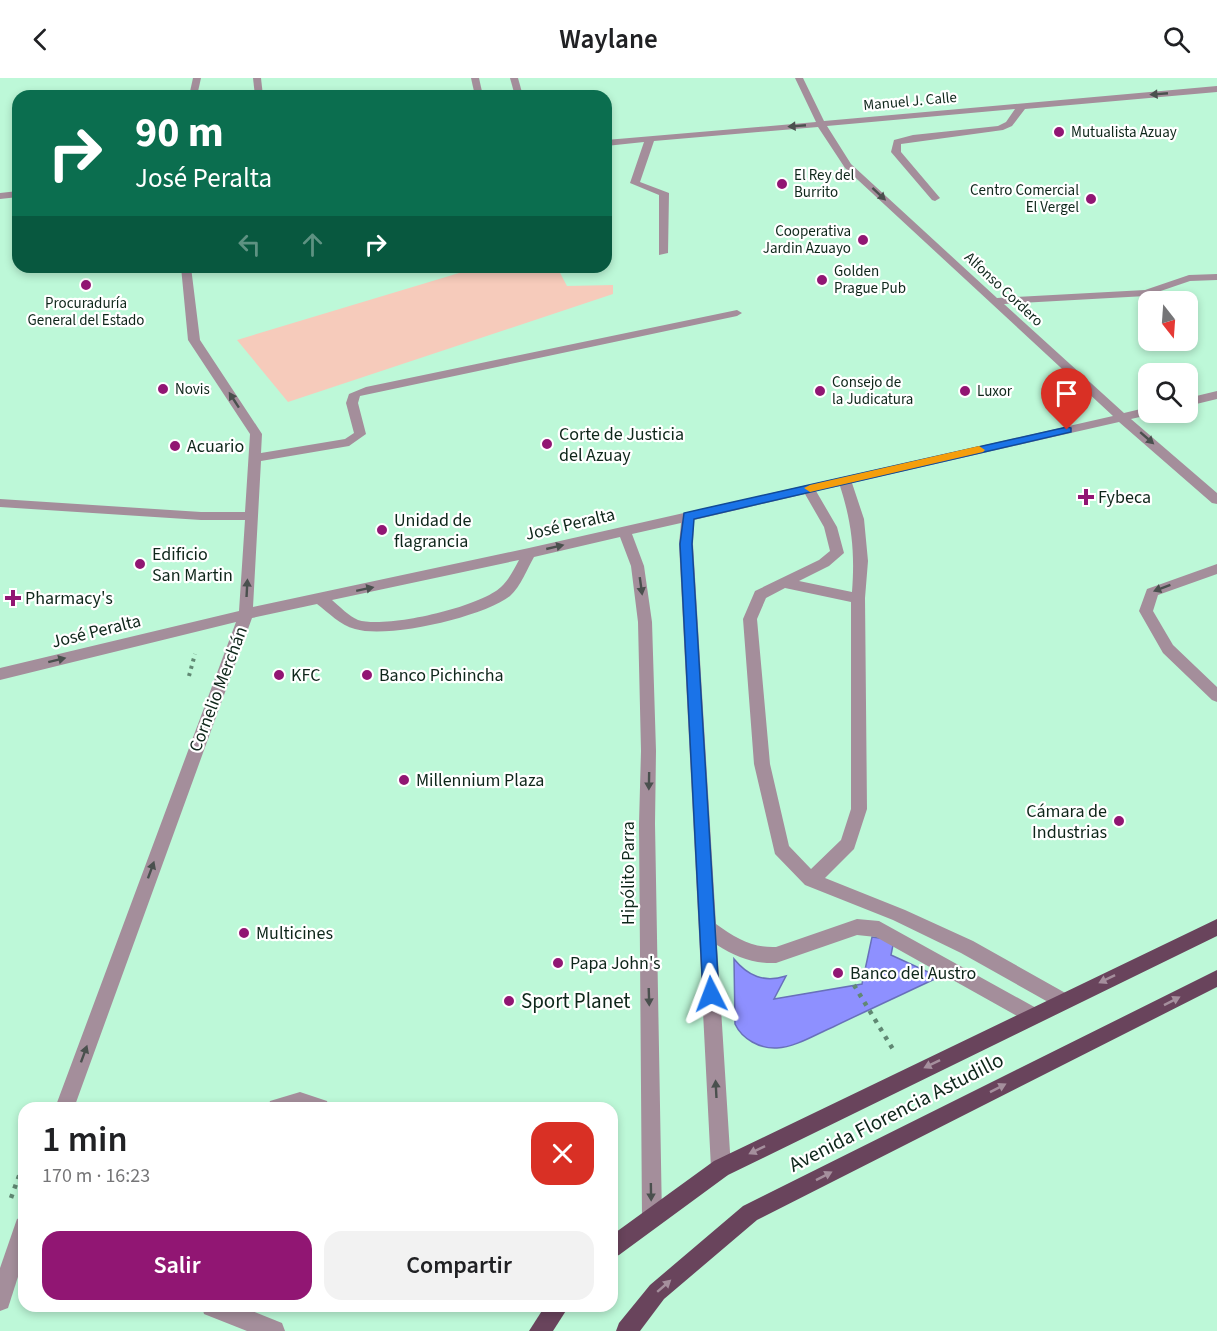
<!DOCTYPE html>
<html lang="es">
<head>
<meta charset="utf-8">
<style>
	body { margin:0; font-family:"Source Sans 3",sans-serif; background:#f2f2f2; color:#202124; height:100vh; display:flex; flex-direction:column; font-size:22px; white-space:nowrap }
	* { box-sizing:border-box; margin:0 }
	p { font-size:20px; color:#757577 }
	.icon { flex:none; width:33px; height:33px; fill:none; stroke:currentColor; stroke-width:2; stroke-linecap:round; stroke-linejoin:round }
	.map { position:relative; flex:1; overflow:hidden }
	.drawer { position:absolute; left:18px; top:1024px; width:600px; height:210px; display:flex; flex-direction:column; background:#fff; border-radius:18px; box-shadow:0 3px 9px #0003 }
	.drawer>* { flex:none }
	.banner { position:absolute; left:12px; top:12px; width:600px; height:183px; border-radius:18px; box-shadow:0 3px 9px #0003; background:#0b6e4f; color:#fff; overflow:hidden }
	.needle { width:39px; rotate:163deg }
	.fabs { position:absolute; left:1138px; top:213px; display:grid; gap:12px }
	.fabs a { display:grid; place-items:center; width:60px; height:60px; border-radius:12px; background:#fff; box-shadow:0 3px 9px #0003; font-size:30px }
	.pin { position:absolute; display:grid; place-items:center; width:51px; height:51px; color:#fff; margin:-62px -26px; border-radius:50% 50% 50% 0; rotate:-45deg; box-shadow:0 0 6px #0007 }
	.pin .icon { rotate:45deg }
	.me { position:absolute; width:66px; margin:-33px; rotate:357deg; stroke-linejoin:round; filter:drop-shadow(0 0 4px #0008) }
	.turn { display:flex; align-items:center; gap:21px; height:126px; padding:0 24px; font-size:27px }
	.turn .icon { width:78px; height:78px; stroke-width:2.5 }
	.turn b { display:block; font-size:42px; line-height:51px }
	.lanes { display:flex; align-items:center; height:57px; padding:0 24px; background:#0003; justify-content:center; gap:30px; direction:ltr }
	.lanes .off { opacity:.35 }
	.round { display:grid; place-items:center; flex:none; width:63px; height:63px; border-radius:18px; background:#f2f2f2 }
	.overview { display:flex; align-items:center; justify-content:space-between; height:102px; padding:0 24px }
	h1 { font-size:36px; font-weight:600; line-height:45px }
	.button { display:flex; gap:12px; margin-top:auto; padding:12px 24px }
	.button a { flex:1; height:69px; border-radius:18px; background:#911673; color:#fff; font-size:24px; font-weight:600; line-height:69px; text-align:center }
	.button a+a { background:#f2f2f2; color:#202124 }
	header { display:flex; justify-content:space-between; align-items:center; height:78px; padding:0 24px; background:#fff; font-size:27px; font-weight:600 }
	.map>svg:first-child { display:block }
	.green { fill:#f6cbbb }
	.water { fill:#8e90ff; stroke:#6870ba; stroke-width:1.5 }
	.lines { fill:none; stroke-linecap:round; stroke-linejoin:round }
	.path-far1 { stroke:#608873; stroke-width:4; stroke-dasharray:3 4.5; stroke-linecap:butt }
	.path { stroke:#608873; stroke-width:4.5; stroke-dasharray:4 6; stroke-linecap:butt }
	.minor { fill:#a48e9b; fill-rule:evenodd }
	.major { fill:#69445c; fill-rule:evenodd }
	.oneway { fill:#4a504e }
	.oneway2 { fill:#a58f9d }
	.route { fill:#1a73e8; stroke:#114b97; stroke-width:1.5 }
	.slow { fill:#f59e0b }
	.poi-dot { fill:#911673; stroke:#fff; stroke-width:2 }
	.labels { text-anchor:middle; stroke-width:4.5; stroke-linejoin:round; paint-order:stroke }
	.far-street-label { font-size:15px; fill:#0e261a; stroke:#fff }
	.far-poi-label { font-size:15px; fill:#0e261a; stroke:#fff; text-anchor:start }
	.poi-label { font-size:18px; fill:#0e261a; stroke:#fff; text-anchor:start }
	.street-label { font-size:18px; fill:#0e261a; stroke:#fff }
	.near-poi-label { font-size:21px; fill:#0e261a; stroke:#fff; text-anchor:start }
	.near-street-label { font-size:21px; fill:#0e261a; stroke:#fff }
</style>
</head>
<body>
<header><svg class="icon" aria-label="back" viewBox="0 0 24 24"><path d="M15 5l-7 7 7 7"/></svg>Waylane<svg class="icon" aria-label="search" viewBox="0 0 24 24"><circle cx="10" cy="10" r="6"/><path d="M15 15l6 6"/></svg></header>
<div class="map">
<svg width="1217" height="1253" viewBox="0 0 1217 1253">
	<rect width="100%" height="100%" fill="#bdf8d8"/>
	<path class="green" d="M 479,189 L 557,189 L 567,208 L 613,207 L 613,216 L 288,324 L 237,262 Z"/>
	<path class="water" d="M 872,859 L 894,862 L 891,877 L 939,899 C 903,916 868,932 833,949 C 816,956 796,969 777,970 C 760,971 742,961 735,946 L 734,881 C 748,898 764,905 786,898 L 774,921 L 862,906 Z"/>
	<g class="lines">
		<path class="path-far1" d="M 189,598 L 195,576"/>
		<g class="path">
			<path d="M 854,907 L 894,973"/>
			<path d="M 11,1120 L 24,1084"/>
		</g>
		<g class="minor">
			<path d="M 193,0 L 201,0 L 197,18 L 189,18 Z"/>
			<path d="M 253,0 L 261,0 L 263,18 L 255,18 Z"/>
			<path d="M 471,0 L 479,0 L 483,18 L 475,18 Z"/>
			<path d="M 510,0 L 518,0 L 523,18 L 515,18 Z"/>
			<path d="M 795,0 L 803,0 L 824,43 L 1217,8 L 1217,14 L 1025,31 L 1012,48 L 1003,52 L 901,66 L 901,74 L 940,120 L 935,123 L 932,122 L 891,74 L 894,62 L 913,57 L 998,48 L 1006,44 L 1015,31 L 827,48 L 851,86 L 997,220 L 1145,212 L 1189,197 L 1217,196 L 1217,202 L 1190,203 L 1146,218 L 1004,226 L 1124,335 L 1149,329 L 1149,334 L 1153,336 L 1131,341 L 1217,415 L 1217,426 L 1212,425 L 1119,344 L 852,405 L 864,441 L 868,483 L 865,520 L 867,731 L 854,771 L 825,800 L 905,832 L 973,863 L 1069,917 L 1072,923 L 1069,929 L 1063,932 L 1057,929 L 961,875 L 893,842 L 805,807 L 775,776 L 754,686 L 743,541 L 755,513 L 819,482 L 830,473 L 824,449 L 805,416 L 694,442 L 693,466 L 716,846 C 736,860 751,870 776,869 L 857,841 L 879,843 L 1038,931 L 1041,937 L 1038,943 L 1032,946 L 1026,943 L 876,859 L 857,857 L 776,885 C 754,886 736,879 717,867 L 731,1090 L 728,1097 L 721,1100 L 714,1097 L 711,1090 L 679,466 L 681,445 L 632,456 L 644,488 L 652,544 L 656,673 L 655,746 L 662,1140 L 659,1147 L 652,1150 L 645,1147 L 642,1140 L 639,746 L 641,673 L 638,544 L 631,488 L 620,459 L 534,479 C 527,491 521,508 510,518 C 483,539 388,561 355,551 C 340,547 329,535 317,526 L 252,540 L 74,1030 L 55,1030 L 236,544 L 0,602 L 0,590 L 239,533 L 245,442 L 201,442 L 0,429 L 0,421 L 201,434 L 245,434 L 250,356 L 188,262 L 181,189 L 191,189 L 200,262 L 262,356 L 261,375 L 345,361 L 354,355 L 346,325 L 349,316 L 366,309 L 737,232 L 742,235 L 737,238 L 360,318 L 358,325 L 366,356 L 349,368 L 261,383 L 253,529 L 529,470 L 1113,338 L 845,90 L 818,49 L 654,63 L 640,104 L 669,115 L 668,175 L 659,177 L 659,117 L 630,105 L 644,64 L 606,68 L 606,62 L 816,44 ZM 840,408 C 852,445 855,475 852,514 L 799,503 L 829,488 L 844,475 L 837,449 L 816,413 ZM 519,482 C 514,491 509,502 501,509 C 480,529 386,551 358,542 C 349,538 340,529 332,522 ZM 785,510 L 851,524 L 851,731 L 841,762 L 811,791 L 789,768 L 770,686 L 757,541 L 766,520 Z"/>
			<path d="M 18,113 L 18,119 L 0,121 L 0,115 Z"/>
			<path d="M 1217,313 L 1217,321 L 1188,328 L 1188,320 Z"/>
			<path d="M 1217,486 L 1217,496 L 1158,517 L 1153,533 L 1173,567 L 1217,609 L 1217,624 L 1212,622 L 1163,575 L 1139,533 L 1147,511 Z"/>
			<path d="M 300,1014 L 327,1023 L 329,1030 L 268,1030 L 270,1023 Z"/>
			<path d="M 24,1138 L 24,1180 L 8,1230 L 0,1233 L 0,1190 L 17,1141 Z"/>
			<path d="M 202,1228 L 240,1228 L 282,1245 L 285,1253 L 247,1253 L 204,1236 Z"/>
		</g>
		<g class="major">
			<path d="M 1217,841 L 1217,858 L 728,1097 L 619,1177 L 612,1180 L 612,1157 L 714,1083 Z"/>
			<path d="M 1217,892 L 1217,909 L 757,1142 L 664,1221 L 640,1253 L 616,1253 L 619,1245 L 650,1207 L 743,1128 Z"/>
			<path d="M 545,1228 L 569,1228 L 553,1253 L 529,1253 Z"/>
		</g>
	</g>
	<defs><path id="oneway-solid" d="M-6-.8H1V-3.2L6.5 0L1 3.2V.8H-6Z" transform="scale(1.5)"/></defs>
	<g class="oneway">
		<use href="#oneway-solid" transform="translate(1159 16) rotate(175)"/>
		<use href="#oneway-solid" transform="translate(797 48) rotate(175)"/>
		<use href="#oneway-solid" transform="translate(879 116) rotate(43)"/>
		<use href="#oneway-solid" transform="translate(234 322) rotate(-123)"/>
		<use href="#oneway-solid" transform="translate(1147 360) rotate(41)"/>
		<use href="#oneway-solid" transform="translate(555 469) rotate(-13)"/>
		<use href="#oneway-solid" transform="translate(641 508) rotate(82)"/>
		<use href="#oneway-solid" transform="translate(247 510) rotate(-87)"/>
		<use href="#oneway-solid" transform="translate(1162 510) rotate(159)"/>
		<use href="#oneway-solid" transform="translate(365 511) rotate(-12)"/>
		<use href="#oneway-solid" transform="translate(57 582) rotate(-14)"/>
		<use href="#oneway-solid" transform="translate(649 703) rotate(91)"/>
		<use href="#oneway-solid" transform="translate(151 792) rotate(-70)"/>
		<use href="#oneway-solid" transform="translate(649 919) rotate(88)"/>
		<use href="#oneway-solid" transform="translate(84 976) rotate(-70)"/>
		<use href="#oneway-solid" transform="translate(716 1011) rotate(-93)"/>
		<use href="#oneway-solid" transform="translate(651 1114) rotate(89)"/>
	</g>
	<g class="oneway2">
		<use href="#oneway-solid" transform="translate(1107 901) rotate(154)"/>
		<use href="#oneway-solid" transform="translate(1172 923) rotate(-27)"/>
		<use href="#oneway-solid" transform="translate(932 986) rotate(154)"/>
		<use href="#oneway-solid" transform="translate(998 1010) rotate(-27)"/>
		<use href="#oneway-solid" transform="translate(757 1072) rotate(154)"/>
		<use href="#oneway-solid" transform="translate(824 1098) rotate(-27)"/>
		<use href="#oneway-solid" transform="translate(664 1208) rotate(-41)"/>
	</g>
	<path class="route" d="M 1067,349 L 1071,350 L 1071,354 L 694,441 L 692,466 L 719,916 L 717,921 L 711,923 L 705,921 L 703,916 L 680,466 L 684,435 Z"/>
	<path class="slow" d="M 979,368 L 985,372 L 983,374 L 810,414 L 804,410 L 810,407 Z"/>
	<g class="poi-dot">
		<circle cx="1059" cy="54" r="6"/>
		<circle cx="782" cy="106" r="6"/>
		<circle cx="1091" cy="121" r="6"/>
		<circle cx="863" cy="162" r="6"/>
		<circle cx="822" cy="202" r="6"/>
		<circle cx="86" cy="207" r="6"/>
		<circle cx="163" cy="311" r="6"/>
		<circle cx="820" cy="313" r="6"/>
		<circle cx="965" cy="313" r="6"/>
		<circle cx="547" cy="366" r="6"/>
		<circle cx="175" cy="368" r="6"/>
		<path d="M1083 410h6v6h6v6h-6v6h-6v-6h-6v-6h6z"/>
		<circle cx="382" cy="452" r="6"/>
		<circle cx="140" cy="486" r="6"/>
		<path d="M10 511h6v6h6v6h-6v6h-6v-6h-6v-6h6z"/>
		<circle cx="279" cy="597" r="6"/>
		<circle cx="367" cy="597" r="6"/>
		<circle cx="404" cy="702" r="6"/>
		<circle cx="1119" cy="743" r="6"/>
		<circle cx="244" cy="855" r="6"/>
		<circle cx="558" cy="885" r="6"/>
		<circle cx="838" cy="895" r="6"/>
		<circle cx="509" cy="923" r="6"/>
	</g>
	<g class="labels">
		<g class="far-street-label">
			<text transform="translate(910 23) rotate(-5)" y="5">Manuel J. Calle</text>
			<text transform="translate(1004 211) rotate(43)" y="5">Alfonso Cordero</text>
		</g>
		<g class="far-poi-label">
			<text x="1071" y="59">Mutualista Azuay</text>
			<text x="794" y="102">El Rey del<tspan x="794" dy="17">Burrito</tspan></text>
			<text x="1079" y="117" text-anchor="end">Centro Comercial<tspan x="1079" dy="17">El Vergel</tspan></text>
			<text x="851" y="158" text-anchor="end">Cooperativa<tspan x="851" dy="17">Jardin Azuayo</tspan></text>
			<text x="834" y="198">Golden<tspan x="834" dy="17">Prague Pub</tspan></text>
			<text x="86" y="230" text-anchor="middle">Procuraduría<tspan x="86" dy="17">General del Estado</tspan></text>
			<text x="832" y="309">Consejo de<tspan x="832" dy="17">la Judicatura</tspan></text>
			<text x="175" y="316">Novis</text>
			<text x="977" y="318">Luxor</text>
		</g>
		<g class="poi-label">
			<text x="559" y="362">Corte de Justicia<tspan x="559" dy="21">del Azuay</tspan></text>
			<text x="187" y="374">Acuario</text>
			<text x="1098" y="425">Fybeca</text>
			<text x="394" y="448">Unidad de<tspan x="394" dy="21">flagrancia</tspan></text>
			<text x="152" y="482">Edificio<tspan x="152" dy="21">San Martin</tspan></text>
			<text x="25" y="526">Pharmacy's</text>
			<text x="291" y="603">KFC</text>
			<text x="379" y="603">Banco Pichincha</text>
			<text x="416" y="708">Millennium Plaza</text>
			<text x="1107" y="739" text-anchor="end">Cámara de<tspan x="1107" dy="21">Industrias</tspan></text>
			<text x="256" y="861">Multicines</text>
			<text x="570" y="891">Papa John's</text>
			<text x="850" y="901">Banco del Austro</text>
		</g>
		<g class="street-label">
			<text transform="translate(570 446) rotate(-13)" y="6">José Peralta</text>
			<text transform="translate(96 553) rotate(-14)" y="6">José Peralta</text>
			<text transform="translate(218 611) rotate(-69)" y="6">Cornelio Merchán</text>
			<text transform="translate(628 795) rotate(-90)" y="6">Hipólito Parra</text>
		</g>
		<g class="near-poi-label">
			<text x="521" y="930">Sport Planet</text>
		</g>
		<g class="near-street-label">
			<text transform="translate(896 1034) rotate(-27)" y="7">Avenida Florencia Astudillo</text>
		</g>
	</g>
</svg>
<div class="fabs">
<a><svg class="needle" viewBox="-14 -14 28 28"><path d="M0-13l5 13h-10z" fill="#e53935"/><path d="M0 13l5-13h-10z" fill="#757577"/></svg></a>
<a><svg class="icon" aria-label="search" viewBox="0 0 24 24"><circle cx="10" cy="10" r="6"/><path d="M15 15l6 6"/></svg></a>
</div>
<div class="pin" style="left:1067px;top:352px;background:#d93025"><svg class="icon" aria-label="arrive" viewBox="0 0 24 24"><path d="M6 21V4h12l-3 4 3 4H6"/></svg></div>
<svg class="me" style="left:711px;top:916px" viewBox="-20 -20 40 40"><path d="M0-17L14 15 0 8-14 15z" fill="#1a73e8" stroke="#fff" stroke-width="4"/></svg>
<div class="banner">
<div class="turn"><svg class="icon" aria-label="right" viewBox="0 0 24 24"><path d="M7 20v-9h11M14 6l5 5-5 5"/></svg><div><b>90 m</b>José Peralta</div></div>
<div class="lanes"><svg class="icon off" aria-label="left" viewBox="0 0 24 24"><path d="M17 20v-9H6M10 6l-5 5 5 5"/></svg><svg class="icon off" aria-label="ahead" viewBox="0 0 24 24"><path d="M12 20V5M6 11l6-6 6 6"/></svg><svg class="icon" aria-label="right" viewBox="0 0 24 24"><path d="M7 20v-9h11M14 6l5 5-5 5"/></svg></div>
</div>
<section class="drawer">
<div class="overview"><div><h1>1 min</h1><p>170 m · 16:23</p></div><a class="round" style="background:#d93025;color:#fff"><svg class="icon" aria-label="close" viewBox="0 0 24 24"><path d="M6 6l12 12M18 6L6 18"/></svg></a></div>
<div class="button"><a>Salir</a><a>Compartir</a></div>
</section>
</div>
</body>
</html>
